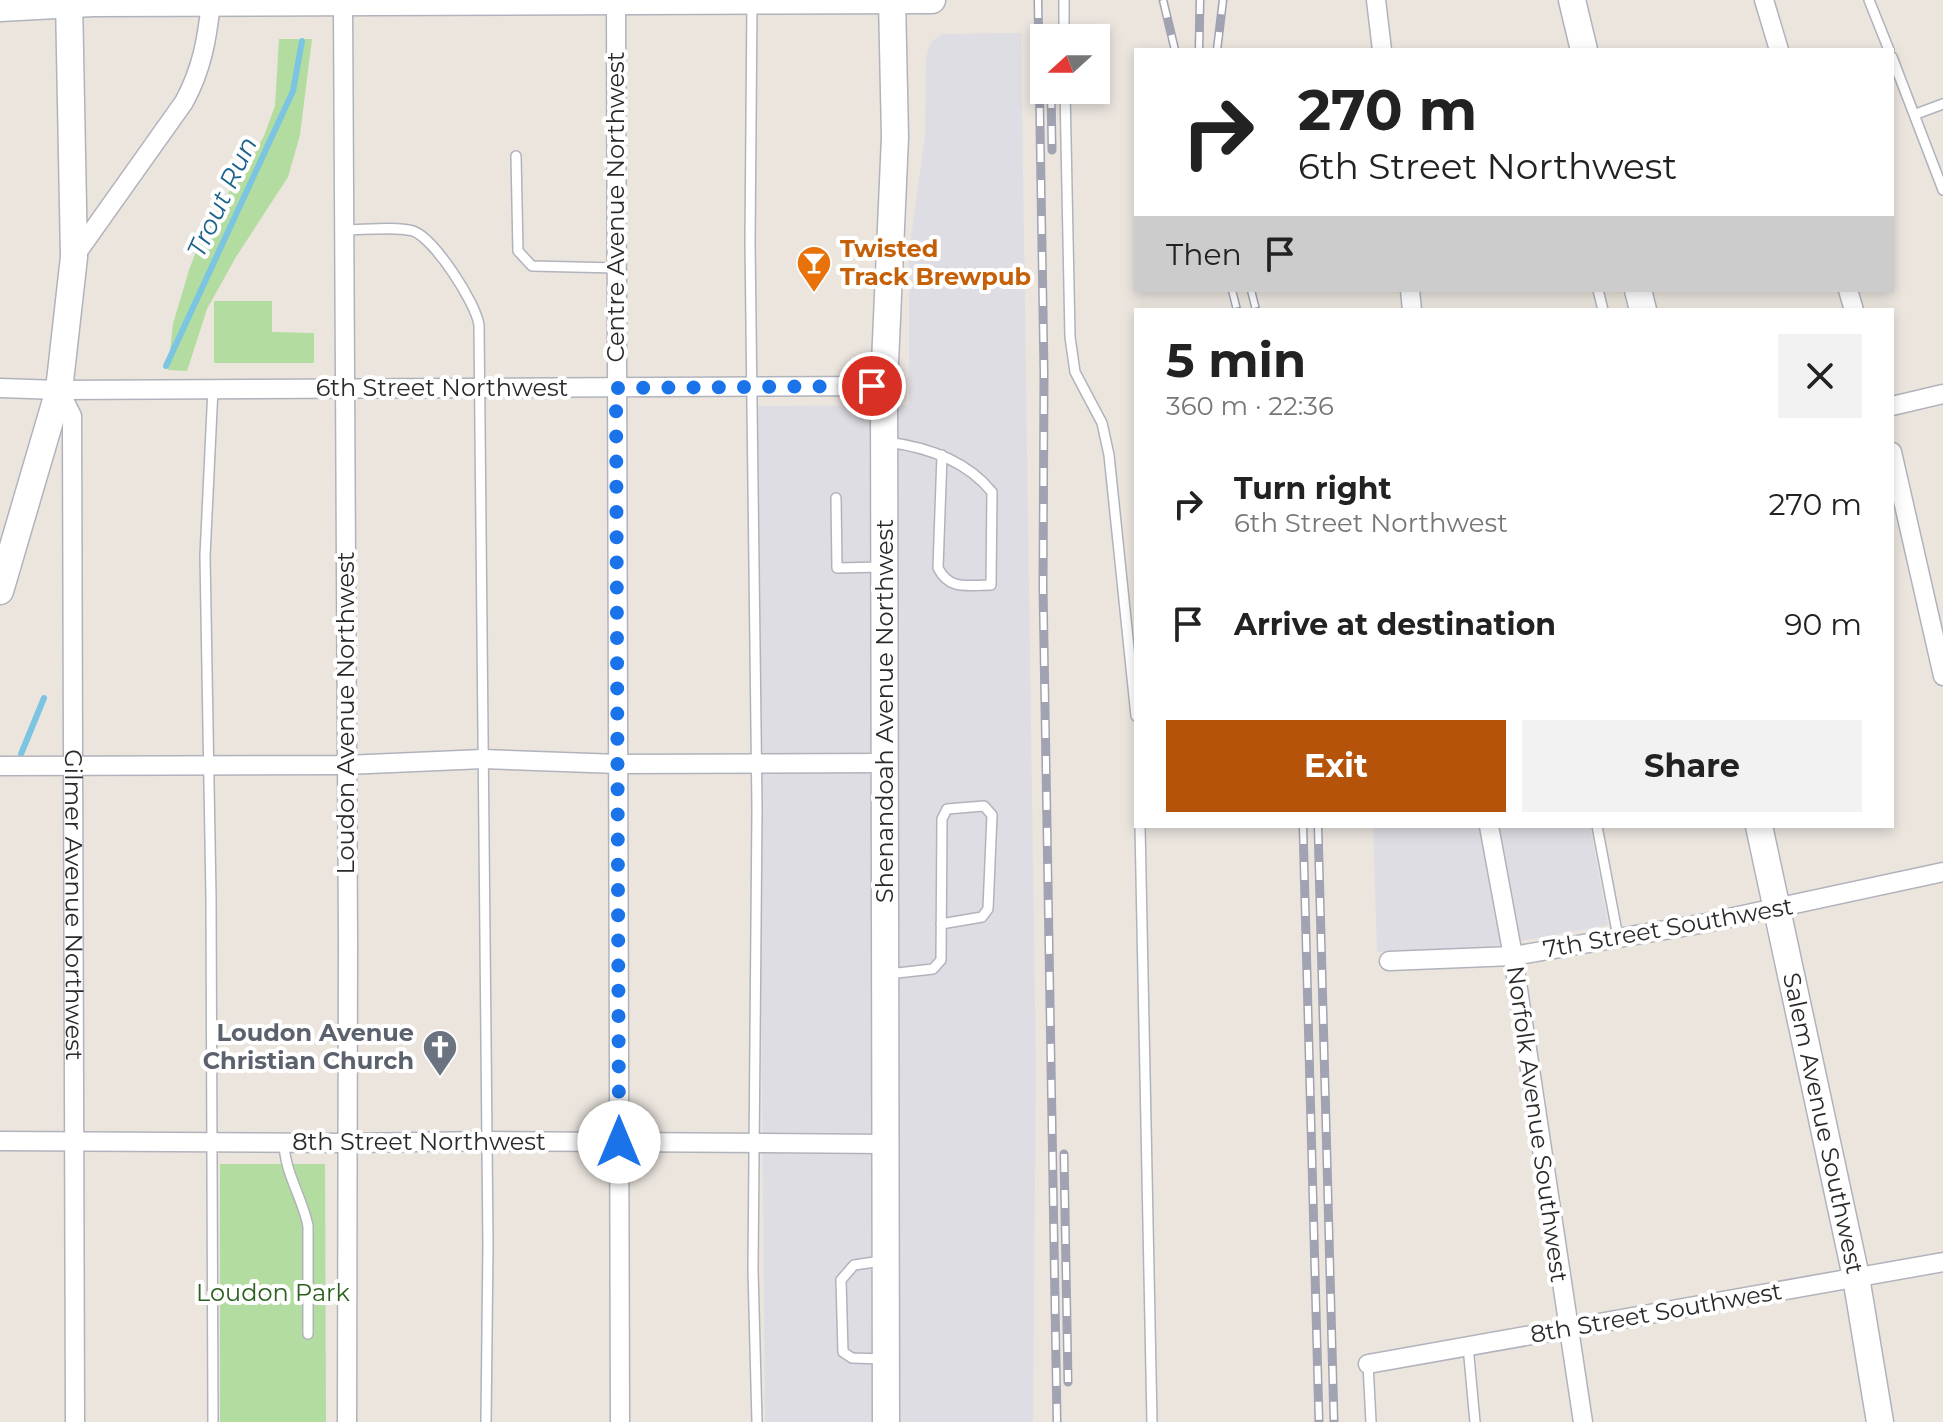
<!DOCTYPE html>
<html lang="en">
<head>
<meta charset="utf-8">
<style>
	body { margin:0; font-family:Montserrat,sans-serif; background:#f2f2f2; color:#222; height:100vh; display:flex; flex-direction:column; font-size:30px; white-space:nowrap }
	* { box-sizing:border-box; margin:0 }
	p { font-size:26px; color:#767676 }
	.icon { flex:none; width:44px; height:44px; fill:none; stroke:currentColor; stroke-width:2; stroke-linecap:round; stroke-linejoin:round }
	.map { position:relative; flex:1; overflow:hidden }
	.sheet { position:absolute; left:1134px; top:308px; width:760px; height:520px; display:flex; flex-direction:column; background:#fff; border-radius:0px; box-shadow:0 4px 12px #0003 }
	.sheet>* { flex:none }
	.banner { position:absolute; left:1134px; top:48px; width:760px; height:244px; border-radius:0px; box-shadow:0 4px 12px #0003; background:#fff; color:#222; overflow:hidden }
	.needle { width:52px; rotate:249deg }
	.buttons { position:absolute; left:1030px; top:24px; display:grid; gap:16px }
	.buttons a { display:grid; place-items:center; width:80px; height:80px; border-radius:0px; background:#fff; box-shadow:0 4px 12px #0003; font-size:40px }
	.pin { position:absolute; display:grid; place-items:center; width:68px; height:68px; color:#fff; margin:-34px; border:4px solid #fff; border-radius:50%; box-shadow:0 2px 8px #0007 }
	.me { position:absolute; width:88px; margin:-44px; rotate:0deg; stroke-linejoin:round; filter:drop-shadow(0 0 6px #0008) }
	.turn { display:flex; align-items:center; gap:28px; height:168px; padding:0 32px; font-size:36px }
	.turn .icon { width:104px; height:104px; stroke-width:2.5 }
	.turn b { display:block; font-size:56px; line-height:68px }
	.then { display:flex; align-items:center; height:76px; padding:0 32px; background:#0003; gap:16px; font-size:30px }
	.round { display:grid; place-items:center; flex:none; width:84px; height:84px; border-radius:0px; background:#f2f2f2 }
	.overview { display:flex; align-items:center; justify-content:space-between; height:136px; padding:0 32px }
	h1 { font-size:48px; font-weight:700; line-height:60px }
	.primary-button { display:flex; gap:16px; margin-top:auto; padding:16px 32px }
	.primary-button a { flex:1; height:92px; border-radius:0px; background:#b45309; color:#fff; font-size:32px; font-weight:700; line-height:92px; text-align:center }
	.primary-button a+a { background:#f2f2f2; color:#222 }
	ul { padding:0; list-style:none }
	li { display:flex; align-items:center; gap:24px; height:120px; padding:0 32px }
	li div { flex:1 }
	li b { display:block; font-size:30px }
	li em { font-style:normal }
	.map>svg:first-child { display:block }
	.industrial { fill:#dfdde4 }
	.green { fill:#b2dca0 }
	.lines { fill:none; stroke-linecap:round; stroke-linejoin:round }
	.stream { stroke:#7bc4e2; stroke-width:6 }
	.lane-casing { stroke:#b1b3bc; stroke-width:12 }
	.street-casing { stroke:#b1b3bc; stroke-width:21 }
	.secondary-casing { stroke:#b1b3bc; stroke-width:29 }
	.lane { stroke:#fff; stroke-width:9 }
	.street { stroke:#fff; stroke-width:18 }
	.secondary { stroke:#fff; stroke-width:26 }
	.rail-casing { stroke:#a1a3b2; stroke-width:9 }
	.rail { stroke:#fff; stroke-width:6; stroke-dasharray:18; stroke-linecap:butt }
	.route { stroke:#1a73e8; stroke-width:14; stroke-dasharray:0 25.2 }
	.labels { text-anchor:middle; stroke-width:8; stroke-linejoin:round; paint-order:stroke }
	.street-label { font-size:24px; fill:#2a2a2a; stroke:#fff }
	.food-label { font-size:24px; font-weight:bold; fill:#c56008; stroke:#fff; text-anchor:start }
	.worship-label { font-size:24px; font-weight:bold; fill:#5b616d; stroke:#fff; text-anchor:end }
	.park-label { font-size:24px; fill:#2c6021; stroke:#fff }
	.water-label { font-size:26px; font-style:italic; fill:#1b628d; stroke:#fff }
</style>
</head>
<body>
<div class="map">
<svg width="1943" height="1422" viewBox="0 0 1943 1422">
	<rect width="100%" height="100%" fill="#ebe5de"/>
	<g class="industrial">
		<path d="M 1021,33 L 1036,1070 L 1033,1422 L 765,1422 L 756,406 L 909,405 L 909,252 L 925,135 L 926,58 L 931,42 L 942,34 Z"/>
		<path d="M 1373,826 L 1590,826 L 1608,925 L 1484,948 L 1377,952 Z"/>
	</g>
	<g class="green">
		<path d="M 279,39 L 312,39 L 300,135 L 288,177 L 236,257 L 207,309 L 187,371 L 168,370 L 173,324 L 189,270 L 206,225 L 248,165 L 264,136 L 275,106 Z"/>
		<path d="M 214,301 L 272,301 L 272,332 L 314,333 L 314,363 L 214,363 Z"/>
		<path d="M 220,1164 L 325,1164 L 326,1422 L 220,1422 Z"/>
	</g>
	<g class="lines">
		<g class="stream">
			<path d="M 166,366 L 293,91 L 302,41"/>
			<path d="M 21,754 L 44,698"/>
		</g>
		<defs>
			<g id="lane">
				<path d="M 1064,0 L 1064,38"/>
				<path d="M 1869,0 L 1889,50"/>
				<path d="M 752,2 L 750,242 L 757,809 L 753,1270 L 757,1422"/>
				<path d="M 1892,57 L 1943,190"/>
				<path d="M 1065,90 L 1070,337 L 1075,372 L 1102,423 L 1109,455 L 1136,716"/>
				<path d="M 1916,114 L 1943,104"/>
				<path d="M 516,156 L 518,251 L 532,266 L 616,268"/>
				<path d="M 345,230 C 364,230 395,226 413,231 C 434,238 476,303 479,325 L 488,1245 L 486,1422"/>
				<path d="M 1598,290 L 1603,310"/>
				<path d="M 213,388 L 205,556 L 211,897 L 213,1422"/>
				<path d="M 887,442 C 927,447 966,460 992,492 L 991,585 C 967,585 950,591 938,568 L 942,455"/>
				<path d="M 836,498 L 837,568 L 881,567"/>
				<path d="M 1140,826 L 1152,1422"/>
				<path d="M 1597,826 L 1618,937"/>
				<path d="M 888,974 L 933,969 L 941,960 L 942,819 L 947,809 L 984,806 L 992,815 L 988,909 L 982,917 L 941,924"/>
				<path d="M 284,1143 C 285,1174 302,1196 308,1226 L 308,1334"/>
				<path d="M 882,1261 L 854,1265 L 841,1280 L 843,1352 L 852,1358 L 883,1359"/>
				<path d="M 1468,1346 L 1475,1422"/>
				<path d="M 1368,1364 L 1371,1422"/>
			</g>
			<g id="street">
				<path d="M 1376,0 L 1382,50"/>
				<path d="M 1764,0 L 1779,50"/>
				<path d="M 616,1 L 620,1422"/>
				<path d="M 343,4 L 348,941 L 347,1422"/>
				<path d="M 74,257 L 184,102 C 202,69 207,39 211,3"/>
				<path d="M 1410,290 L 1412,310"/>
				<path d="M 1848,290 L 1854,310"/>
				<path d="M 0,388 L 59,390 L 884,386"/>
				<path id="s1" d="M 59,390 L 72,416 L 75,1422"/>
				<path d="M 1892,406 L 1943,394"/>
				<path d="M 1892,452 L 1943,676"/>
				<path d="M 0,766 L 346,765 L 483,759 L 618,764 L 884,763"/>
				<path d="M 1489,826 L 1513,956 L 1583,1422"/>
				<path d="M 1389,961 L 1513,956 L 1706,923 L 1943,872"/>
				<path d="M 0,1141 L 347,1143 L 486,1141 L 886,1144"/>
				<path d="M 1368,1364 L 1943,1262"/>
			</g>
			<g id="secondary">
				<path d="M 1572,0 L 1584,50"/>
				<path d="M 0,8 L 93,3 L 932,0"/>
				<path d="M 1638,290 L 1643,310"/>
				<path d="M 0,591 L 59,390 L 74,257 L 69,0"/>
				<path id="s2" d="M 1759,826 L 1856,1277 L 1880,1422"/>
				<path d="M 886,1422 L 884,386 L 895,137 L 892,0"/>
			</g>
		</defs>
		<use href="#lane" class="lane-casing"/>
		<use href="#street" class="street-casing"/>
		<use href="#secondary" class="secondary-casing"/>
		<use href="#lane" class="lane"/>
		<use href="#street" class="street"/>
		<use href="#secondary" class="secondary"/>
		<defs>
			<g id="rail">
				<path d="M 1038,0 L 1044,373 L 1043,587 L 1057,1422"/>
				<path d="M 1163,0 L 1175,50"/>
				<path d="M 1199,50 L 1200,0"/>
				<path d="M 1217,50 L 1223,0"/>
				<path d="M 1051,90 L 1052,150"/>
				<path d="M 1232,290 L 1237,310"/>
				<path d="M 1251,290 L 1256,310"/>
				<path d="M 1303,826 L 1319,1422"/>
				<path d="M 1318,826 L 1334,1422"/>
				<path d="M 1064,1154 L 1068,1382"/>
			</g>
		</defs>
		<use href="#rail" class="rail-casing"/>
		<use href="#rail" class="rail"/>
	</g>
	<g class="lines">
		<path class="route" d="M 619,1142 L 616,388 L 872,386"/>
	</g>
	<defs>
		<symbol id="bar-pin" viewBox="-11 -11 22 30"><path d="M0 17L-7.5 6A9.5 9.5 0 1 1 7.5 6Z" fill="#e8710a" stroke="#fff"/><path d="M-6-5H6L.8 .8V4.5H3.5V6h-7V4.5H-.8V.8Z" fill="#fff"/></symbol>
		<symbol id="church-pin" viewBox="-11 -11 22 30"><path d="M0 17L-7.5 6A9.5 9.5 0 1 1 7.5 6Z" fill="#6b7280" stroke="#fff"/><path d="M-1.2-6h2.4v3.5h3.3v2.4h-3.3V6h-2.4V-.1h-3.3v-2.4h3.3Z" fill="#fff"/></symbol>
	</defs>
	<g fill-rule="evenodd">
		<use href="#bar-pin" x="794" y="243" width="40" height="54"/>
		<use href="#church-pin" x="420" y="1027" width="40" height="54"/>
	</g>
	<g class="labels">
		<g class="street-label">
			<text transform="translate(616 207) rotate(-90)" y="8">Centre Avenue Northwest</text>
			<text x="442" y="396">6th Street Northwest</text>
			<text transform="translate(885 711) rotate(-90)" y="8">Shenandoah Avenue Northwest</text>
			<text transform="translate(346 713) rotate(-90)" y="8">Loudon Avenue Northwest</text>
			<text dy="8" stroke="none"><textPath href="#s1" startOffset="518">Gilmer Avenue Northwest</textPath></text>
			<text transform="translate(1668 928) rotate(-10)" y="8">7th Street Southwest</text>
			<text dy="8" stroke="none"><textPath href="#s2" startOffset="304">Salem Avenue Southwest</textPath></text>
			<text transform="translate(1537 1124) rotate(82)" y="8">Norfolk Avenue Southwest</text>
			<text x="419" y="1150">8th Street Northwest</text>
			<text transform="translate(1656 1313) rotate(-10)" y="8">8th Street Southwest</text>
		</g>
		<g class="food-label">
			<text x="840" y="257">Twisted<tspan x="840" dy="28">Track Brewpub</tspan></text>
		</g>
		<g class="worship-label">
			<text x="414" y="1041">Loudon Avenue<tspan x="414" dy="28">Christian Church</tspan></text>
		</g>
		<g class="park-label">
			<text x="273" y="1301">Loudon Park</text>
		</g>
		<g class="water-label">
			<text transform="translate(222 197) rotate(-65)" y="9">Trout Run</text>
		</g>
	</g>
</svg>
<div class="buttons">
<a><svg class="needle" viewBox="-14 -14 28 28"><path d="M0-13l5 13h-10z" fill="#e53935"/><path d="M0 13l5-13h-10z" fill="#767676"/></svg></a>
</div>
<div class="pin" style="left:872px;top:386px;background:#d93025"><svg class="icon" aria-label="arrive" viewBox="0 0 24 24"><path d="M6 21V4h12l-3 4 3 4H6"/></svg></div>
<svg class="me" style="left:619px;top:1142px" viewBox="-20 -20 40 40"><circle r="19" fill="#fff"/><path d="M0-13L10 11 0 6-10 11z" fill="#1a73e8"/></svg>
<div class="banner">
<div class="turn"><svg class="icon" aria-label="right" viewBox="0 0 24 24"><path d="M7 20v-9h11M14 6l5 5-5 5"/></svg><div><b>270 m</b>6th Street Northwest</div></div>
<div class="then">Then<svg class="icon" aria-label="arrive" viewBox="0 0 24 24"><path d="M6 21V4h12l-3 4 3 4H6"/></svg></div>
</div>
<section class="sheet">
<div class="overview"><div><h1>5 min</h1><p>360 m · 22:36</p></div><a class="round"><svg class="icon" aria-label="close" viewBox="0 0 24 24"><path d="M6 6l12 12M18 6L6 18"/></svg></a></div>
<ul>
<li><svg class="icon" aria-label="right" viewBox="0 0 24 24"><path d="M7 20v-9h11M14 6l5 5-5 5"/></svg><div><b>Turn right</b><p>6th Street Northwest</p></div><em>270 m</em></li>
<li><svg class="icon" aria-label="arrive" viewBox="0 0 24 24"><path d="M6 21V4h12l-3 4 3 4H6"/></svg><div><b>Arrive at destination</b></div><em>90 m</em></li>
</ul>
<div class="primary-button"><a>Exit</a><a>Share</a></div>
</section>
</div>
</body>
</html>
